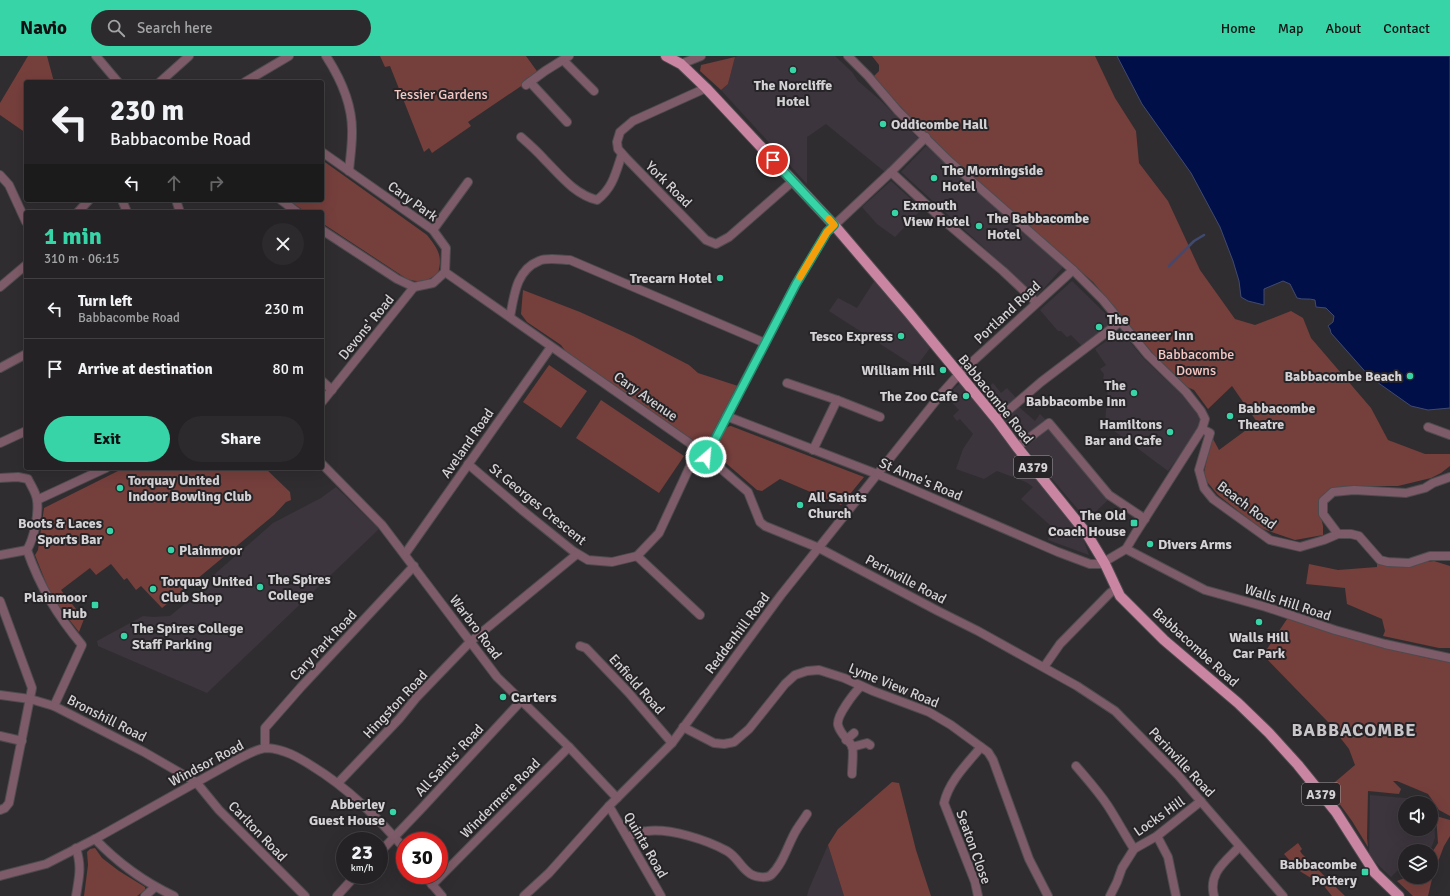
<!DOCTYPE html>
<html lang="en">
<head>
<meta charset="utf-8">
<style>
	body { margin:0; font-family:Signika,sans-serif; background:#2c2a2c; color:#f1f3f6; height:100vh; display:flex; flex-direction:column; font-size:15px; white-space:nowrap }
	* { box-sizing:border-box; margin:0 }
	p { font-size:13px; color:#a3a4a6 }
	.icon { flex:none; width:22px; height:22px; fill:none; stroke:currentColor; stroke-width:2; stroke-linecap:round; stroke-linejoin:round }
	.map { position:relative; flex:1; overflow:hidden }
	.details { position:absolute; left:24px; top:154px; width:300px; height:260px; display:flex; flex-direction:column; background:#242224; border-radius:4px; box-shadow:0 4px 16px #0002,0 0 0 1px #413f41 }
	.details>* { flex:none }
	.hud { position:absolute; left:24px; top:24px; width:300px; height:122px; border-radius:4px; box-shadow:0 4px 16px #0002,0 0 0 1px #413f41; background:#242224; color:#f1f3f6; overflow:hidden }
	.tools { position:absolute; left:1398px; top:740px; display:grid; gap:8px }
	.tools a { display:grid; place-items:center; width:40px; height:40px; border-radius:50%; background:#242224; box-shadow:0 4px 16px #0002,0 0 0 1px #413f41; font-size:20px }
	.speed { position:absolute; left:336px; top:776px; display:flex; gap:8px; font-size:20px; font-weight:700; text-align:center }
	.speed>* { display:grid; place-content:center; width:52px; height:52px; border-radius:50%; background:#242224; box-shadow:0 4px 16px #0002,0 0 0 1px #413f41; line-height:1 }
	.speed small { font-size:10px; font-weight:400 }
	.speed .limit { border:6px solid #d22; background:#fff; color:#111 }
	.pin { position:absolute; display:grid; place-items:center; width:34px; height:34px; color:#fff; margin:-17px; border:2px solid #fff; border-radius:50%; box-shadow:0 1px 4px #0007 }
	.me { position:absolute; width:44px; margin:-22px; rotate:27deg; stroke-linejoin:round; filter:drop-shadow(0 0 3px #0008) }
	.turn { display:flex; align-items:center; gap:14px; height:84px; padding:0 20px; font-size:18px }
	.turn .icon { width:52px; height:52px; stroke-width:2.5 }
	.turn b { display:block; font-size:28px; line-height:34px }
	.lanes { display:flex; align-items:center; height:38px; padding:0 20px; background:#0003; justify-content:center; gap:20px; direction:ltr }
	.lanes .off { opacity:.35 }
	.round { display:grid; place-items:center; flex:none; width:42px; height:42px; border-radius:21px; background:#2c2a2c }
	.head { display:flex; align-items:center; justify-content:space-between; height:68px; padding:0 20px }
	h1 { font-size:24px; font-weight:700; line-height:30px; color:#36d4a7 }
	.cta { display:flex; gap:8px; margin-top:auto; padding:8px 20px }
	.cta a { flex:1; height:46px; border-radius:24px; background:#36d4a7; color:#111; font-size:16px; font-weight:700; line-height:46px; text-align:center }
	.cta a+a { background:#2c2a2c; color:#f1f3f6 }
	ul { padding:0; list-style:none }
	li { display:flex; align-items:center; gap:12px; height:60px; padding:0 20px; border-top:1px solid #413f41 }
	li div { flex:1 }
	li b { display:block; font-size:15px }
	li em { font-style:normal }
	header { display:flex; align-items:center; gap:24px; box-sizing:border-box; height:56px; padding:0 20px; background:#36d4a7; color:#111 }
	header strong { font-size:19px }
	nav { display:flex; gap:22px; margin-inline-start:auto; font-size:14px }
	.search { width:280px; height:36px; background:#2c2a2c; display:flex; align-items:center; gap:10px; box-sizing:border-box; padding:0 14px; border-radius:22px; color:#a3a4a6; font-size:15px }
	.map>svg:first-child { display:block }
	.built { fill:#3c353d }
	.green { fill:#753f3c }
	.water { fill:#000f47; stroke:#404a71 }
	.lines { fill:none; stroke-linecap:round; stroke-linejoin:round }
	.stream { stroke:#404a71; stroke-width:2.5 }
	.minor-casing { stroke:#4e4b4e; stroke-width:10 }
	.major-casing { stroke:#4e4b4e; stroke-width:12 }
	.minor { stroke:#7d5b68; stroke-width:8 }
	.major { stroke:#ca85a2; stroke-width:10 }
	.route-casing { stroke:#238a6d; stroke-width:10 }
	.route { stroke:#36d4a7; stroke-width:7 }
	.slow { stroke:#f59e0b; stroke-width:7 }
	.poi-dot { fill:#36d4a7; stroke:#262427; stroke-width:1.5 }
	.labels { text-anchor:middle; stroke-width:4; stroke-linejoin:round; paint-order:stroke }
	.shield { fill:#262427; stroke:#a09ea0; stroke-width:1 }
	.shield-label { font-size:13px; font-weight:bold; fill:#d4d2d4 }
	.poi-label { font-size:14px; font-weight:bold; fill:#d4d2d4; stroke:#262427; text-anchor:start }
	.park-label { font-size:14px; fill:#f7c7c3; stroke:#262427 }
	.street-label { font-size:14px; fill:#d4d2d4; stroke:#262427 }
	.district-label { font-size:18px; font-weight:bold; letter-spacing:1px; fill:#c9c6ca; stroke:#262427 }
</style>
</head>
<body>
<header>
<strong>Navio</strong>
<div class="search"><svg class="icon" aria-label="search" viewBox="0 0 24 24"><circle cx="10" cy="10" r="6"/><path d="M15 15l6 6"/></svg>Search here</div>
<nav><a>Home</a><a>Map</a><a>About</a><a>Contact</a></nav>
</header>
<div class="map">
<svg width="1450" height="840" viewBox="0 0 1450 840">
	<rect width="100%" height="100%" fill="#302d30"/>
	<g class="built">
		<path d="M 738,0 L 835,0 L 852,16 L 858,25 L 880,44 L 918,82 L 885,116 L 826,68 L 807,81 L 807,128 L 721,34 L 728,28 L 735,1 Z"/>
		<path d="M 926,90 L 1063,211 L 1037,240 L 901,116 Z"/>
		<path d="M 891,125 L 922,153 L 895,181 L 877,168 L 862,151 Z"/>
		<path d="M 875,224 L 918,274 L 930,292 L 916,311 L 829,255 L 838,242 L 857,252 Z"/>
		<path d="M 1072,225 L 1113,265 L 1088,289 L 1083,291 L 1071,279 L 1067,281 L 1061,275 L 1058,275 L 1040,254 Z"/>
		<path d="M 1121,275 L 1143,302 L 1203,359 L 1199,370 L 1190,386 L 1168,415 L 1105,368 L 1108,329 L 1103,324 L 1104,318 L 1100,313 L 1106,309 L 1095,293 Z"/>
		<path d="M 960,327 L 993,365 L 1035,422 L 1066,458 L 1066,461 L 1081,477 L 1089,499 L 1048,484 L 1051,470 L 1021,443 L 1033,431 L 1026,426 L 997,415 L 984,423 L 956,413 L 963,393 L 973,378 L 960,363 L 957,365 L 953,360 L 959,354 L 946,340 Z"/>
		<path d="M 993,327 L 1001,337 L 1007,332 L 1017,343 L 998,356 L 984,336 Z"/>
		<path d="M 1019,351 L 1035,365 L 1040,358 L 1049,367 L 1109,443 L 1087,464 L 1024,390 L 1022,385 L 1005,365 Z"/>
		<path d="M 336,431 L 379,473 L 207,637 L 98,590 L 97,585 L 143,560 L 153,561 L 170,560 L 187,546 L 217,516 L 273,467 L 321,442 Z"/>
		<path d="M 1370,739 L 1428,744 L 1429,747 L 1405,747 L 1405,773 L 1431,773 L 1431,751 L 1434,758 L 1435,782 L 1430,795 L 1405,795 L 1405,807 L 1391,821 L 1369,800 Z"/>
		<path d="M 828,789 L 844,840 L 807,840 L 809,833 Z"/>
	</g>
	<g class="green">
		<path d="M 28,0 L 47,0 L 54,26 L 26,26 L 26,77 L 0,59 L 0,47 Z"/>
		<path d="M 380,0 L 526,0 L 539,18 L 468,66 L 471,70 L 432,97 L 429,92 L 424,96 L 390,10 L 385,11 Z"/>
		<path d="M 872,0 L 1095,0 L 1115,42 L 1136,75 L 1139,107 L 1168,145 L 1200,214 L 1235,263 L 1255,269 L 1291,255 L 1303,262 L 1311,282 L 1371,352 L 1388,384 L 1425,398 L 1450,398 L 1450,410 L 1441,417 L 1431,422 L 1398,430 L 1360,430 L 1330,433 L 1318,447 L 1323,470 L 1323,479 L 1295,484 L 1260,472 L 1218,439 L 1203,421 L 1212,381 L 1219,394 L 1257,366 L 1232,330 L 1208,353 L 1194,334 L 1185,330 L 1166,313 L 1093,226 L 955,106 L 924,76 L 873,21 L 879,15 L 879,9 Z"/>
		<path d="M 735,1 L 728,28 L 721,34 L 700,15 L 701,9 Z"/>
		<path d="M 322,104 L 427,179 C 438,193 443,200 438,217 C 426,226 422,227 407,223 L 322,167 L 322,156 L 306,156 L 288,144 L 322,144 Z"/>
		<path d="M 523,234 L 580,256 L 633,280 L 689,309 L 698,317 L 738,330 L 705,396 L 570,301 L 561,289 L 527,266 L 521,258 Z"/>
		<path d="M 549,309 L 587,335 L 561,372 L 523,346 Z"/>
		<path d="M 601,344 L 684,400 L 659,437 L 576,382 Z"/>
		<path d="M 731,370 L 864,421 L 841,449 L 780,423 L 762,435 L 757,434 L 720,402 L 716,395 C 719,387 721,371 731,370 Z"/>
		<path d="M 124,412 L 265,412 L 290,436 L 291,444 L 286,446 L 274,459 L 162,552 L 141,530 L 136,534 L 127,522 L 124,524 L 111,508 L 96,519 L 90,512 L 61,534 L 84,563 L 79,576 L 52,542 L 35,499 L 38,494 L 44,452 Z"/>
		<path d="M 1377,505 L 1390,510 L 1434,505 L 1450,510 L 1450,592 L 1439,592 L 1383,580 L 1385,575 L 1382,563 L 1347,548 L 1345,532 L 1306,528 L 1309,508 L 1338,514 L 1377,511 Z"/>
		<path d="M 1291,557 L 1385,592 L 1427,602 L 1450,606 L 1450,760 L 1439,754 L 1428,738 L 1397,725 L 1393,725 L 1401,733 L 1399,738 L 1368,735 L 1367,782 L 1368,791 L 1352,765 L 1328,732 L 1355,709 L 1349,693 L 1328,666 L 1263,599 Z"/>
		<path d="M 892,726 L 899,727 L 916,794 L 931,840 L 844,840 L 828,789 L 838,773 Z"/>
		<path d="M 1436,760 L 1450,764 L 1450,780 L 1444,790 L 1433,819 L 1428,840 L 1413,840 L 1397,825 L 1407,821 L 1431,821 L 1431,798 L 1438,787 Z"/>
		<path d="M 1298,787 L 1302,793 L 1300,795 L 1302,798 L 1345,840 L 1332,840 L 1324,830 L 1298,814 L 1284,798 Z"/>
		<path d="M 95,792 L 102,802 L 119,815 L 145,831 L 145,834 L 137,840 L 84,840 L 88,809 L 87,796 L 90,793 Z"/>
	</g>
	<path class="water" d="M 1117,0 L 1450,0 L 1450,352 L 1428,354 L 1411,350 L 1370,321 L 1331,277 L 1330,273 L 1328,270 L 1333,266 L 1334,260 L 1326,252 L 1316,251 L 1315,244 C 1308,242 1304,244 1297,242 L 1290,228 L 1283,225 L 1264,233 L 1264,249 L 1248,245 L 1241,241 L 1239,225 L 1233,205 L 1220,171 L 1191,117 L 1142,48 Z"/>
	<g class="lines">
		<path class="stream" d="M 1169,210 L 1194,185 L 1204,179"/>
		<defs>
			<g id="minor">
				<path d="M 96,0 L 118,26"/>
				<path d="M 326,0 C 341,23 353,50 352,78 C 352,90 350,103 349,115"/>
				<path d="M 848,0 L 868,20 L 898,55 L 949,105 L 1073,214 L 1103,244 L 1148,299 L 1186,336 L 1201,355 L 1205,363 L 1202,373 L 1135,478 L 1126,493 L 1104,506"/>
				<path d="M 563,4 L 594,35"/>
				<path d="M 681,8 L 701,0"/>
				<path d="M 160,26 L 189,0"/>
				<path d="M 245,26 L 289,0"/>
				<path d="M 530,26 L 567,66"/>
				<path d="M 526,29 L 545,15 L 569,0"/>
				<path d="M 706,32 L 633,65 L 620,76 L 617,86 L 618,93 L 626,102 L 706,184 L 716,188 L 729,181 L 793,125"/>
				<path d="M 521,81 C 529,88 537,95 544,103 C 560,119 574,138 597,144 C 613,132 616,116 622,98"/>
				<path d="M 322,96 L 433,174 L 446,192 L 445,216 L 433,227 L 414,231 L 397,223 L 322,174"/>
				<path d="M 891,116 L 942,163 L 1003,215 L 1036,246"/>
				<path d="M 0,119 L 9,129 L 26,166"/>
				<path d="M 122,144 L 127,156"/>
				<path d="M 176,144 L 180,156"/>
				<path d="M 281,144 L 297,156"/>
				<path d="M 78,156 L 89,144"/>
				<path d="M 433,174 L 468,126"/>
				<path d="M 445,216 L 698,393 L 748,436 L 760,466 L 765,470 L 819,492 L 938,555 L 978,575 L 1077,630 L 1115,655 L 1178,719 L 1283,840"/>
				<path d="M 0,231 L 26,209"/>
				<path d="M 510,261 C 514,240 516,214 539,205 C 547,201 561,204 570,204 L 765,287"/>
				<path d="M 0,312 L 26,298"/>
				<path d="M 322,325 L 332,334"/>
				<path d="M 787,327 L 837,344"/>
				<path d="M 322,346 L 414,231"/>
				<path d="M 726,360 L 877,418 L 1058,496 L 1090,508 L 1105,508"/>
				<path d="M 997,364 L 1041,326 L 1120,266"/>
				<path d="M 1428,371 L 1450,379"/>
				<path d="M 1202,373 L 1210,377 L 1199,414 L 1204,432 L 1213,443 L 1270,484 L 1300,491 L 1324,484 L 1338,478 L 1323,458 L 1323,445 L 1333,436 L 1354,434 L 1406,437 L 1425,432 L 1433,427 L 1450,421"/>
				<path d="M 0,387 L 26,375"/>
				<path d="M 1017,391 L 1049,367 L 1109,439 L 1145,463"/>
				<path d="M 813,394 L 837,344 L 880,361"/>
				<path d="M 705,401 L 796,228 L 827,176 L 891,116 L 926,81"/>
				<path d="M 322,408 L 382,469 L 497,621 L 569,691 L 617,742"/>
				<path d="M 468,408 L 522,454 L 573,495 L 588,504 L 612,506 L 637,500 L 659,477 L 698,393"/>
				<path d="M 0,422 L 18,421 L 28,423 C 31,430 36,436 37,444 C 39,458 34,482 27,494"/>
				<path d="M 37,444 L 106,412"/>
				<path d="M 1338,478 L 1351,478 L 1359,480 L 1380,504 L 1388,506 L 1409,507 L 1430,500 L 1450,500"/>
				<path d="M 1126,493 L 1205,534 L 1266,551 L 1335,574 L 1385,588 L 1450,602"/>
				<path d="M 27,494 C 40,531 57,559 82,589 L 54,650"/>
				<path d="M 405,498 L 551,291"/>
				<path d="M 0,499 L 27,494"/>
				<path d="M 637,500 L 700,559"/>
				<path d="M 0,545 L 32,632 L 9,747 L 5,752 L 0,754"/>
				<path d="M 580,590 L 586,592 L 628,636 L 672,687"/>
				<path d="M 1044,611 L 1060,588 L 1110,537 L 1116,533"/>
				<path d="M 0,639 L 30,643 L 54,650 L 144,696 L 196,726 L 219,754 L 305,840"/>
				<path d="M 683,671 L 714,687 L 724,688 L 734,686 L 749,673 L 785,628 L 795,619 L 807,615 L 819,614 L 844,622 L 873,635 L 929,656 L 951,669 L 981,691 L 988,696 L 993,704 L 1029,803 L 1048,840"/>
				<path d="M 0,680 L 22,685"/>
				<path d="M 846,684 L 854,677"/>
				<path d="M 852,691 L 867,687 L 870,689"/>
				<path d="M 265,692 L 265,672 L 301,631 L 414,510"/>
				<path d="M 1076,710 C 1087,723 1098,735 1108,750 C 1117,764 1125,779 1134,793"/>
				<path d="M 852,718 C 852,711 854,694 852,690 C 848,683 840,678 838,669 C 836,660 854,637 861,630"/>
				<path d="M 338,727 L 399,663 L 416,642 L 470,586 L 577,498"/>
				<path d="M 609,750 L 661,840"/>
				<path d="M 1157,780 L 1168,801 L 1176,840"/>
				<path d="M 627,781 C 633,779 641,775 647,775 C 670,772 707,784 727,795 C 737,801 740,810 748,816 C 753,821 766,823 771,819 C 784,807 788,787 797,773 C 800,768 804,763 807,758"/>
				<path d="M 95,783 C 118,807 144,826 174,840"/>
				<path d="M 76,792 C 82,811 79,821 76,840"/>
				<path d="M 379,797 L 422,752 L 522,644"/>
				<path d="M 424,819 L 442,840"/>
				<path d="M 0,820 L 46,808 L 95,783 L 231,707 C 240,702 257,692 267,692 C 284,693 298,701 312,710 C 348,732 377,761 405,793"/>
				<path d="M 432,829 L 569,691"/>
				<path d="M 145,840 L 155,831"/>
				<path d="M 337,840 L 356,819"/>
				<path d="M 524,840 L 549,817 L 609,750 L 672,687 L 781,539 L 942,337 L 959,318 L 1073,214"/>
				<path d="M 978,840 L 975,826 L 944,747 C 949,725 967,708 981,691"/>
				<path d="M 1110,840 L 1117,826 L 1122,812 L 1134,793 L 1157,780 L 1201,745"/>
				<path d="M 1214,840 C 1208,817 1225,806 1239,791"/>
			</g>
			<path id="major" d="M 666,0 L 681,8 L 706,32 L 834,169 L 909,257 L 997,364 L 1017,391 L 1087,478 L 1105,508 L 1120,540 L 1164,584 L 1238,647 L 1269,677 L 1298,709 L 1336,756 L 1375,817 L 1399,840"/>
		</defs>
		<use href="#minor" class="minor-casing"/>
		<use href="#major" class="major-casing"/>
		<use href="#minor" class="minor"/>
		<use href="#major" class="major"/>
	</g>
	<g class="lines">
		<defs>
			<path id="route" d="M 706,401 L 796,228 L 827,176 L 834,169 L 773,104"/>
		</defs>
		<use href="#route" class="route-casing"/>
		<use href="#route" class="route"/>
		<path class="slow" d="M 800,221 L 827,176 L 834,169 L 829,163"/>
	</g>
	<g class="poi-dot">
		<circle cx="793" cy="14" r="4"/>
		<circle cx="883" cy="68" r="4"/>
		<circle cx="934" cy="122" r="4"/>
		<circle cx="895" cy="157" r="4"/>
		<circle cx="979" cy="170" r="4"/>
		<circle cx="720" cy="222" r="4"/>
		<circle cx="1099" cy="271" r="4"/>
		<circle cx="901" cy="280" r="4"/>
		<circle cx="943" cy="314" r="4"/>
		<circle cx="1410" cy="320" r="4"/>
		<circle cx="1134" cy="337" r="4"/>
		<circle cx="966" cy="340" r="4"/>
		<circle cx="1230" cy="360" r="4"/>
		<circle cx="1170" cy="376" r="4"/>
		<circle cx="120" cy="432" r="4"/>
		<circle cx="800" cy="449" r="4"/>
		<rect x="1130" y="463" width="8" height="8" rx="2"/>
		<circle cx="110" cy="475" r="4"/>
		<circle cx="1150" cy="488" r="4"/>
		<circle cx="171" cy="494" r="4"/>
		<circle cx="260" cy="531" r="4"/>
		<circle cx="153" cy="533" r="4"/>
		<rect x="91" y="545" width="8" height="8" rx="2"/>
		<circle cx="1259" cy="566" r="4"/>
		<circle cx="124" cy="580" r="4"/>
		<circle cx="503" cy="641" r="4"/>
		<circle cx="393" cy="756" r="4"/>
		<rect x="1361" y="812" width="8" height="8" rx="2"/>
	</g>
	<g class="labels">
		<g class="shield">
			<rect x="1014" y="400" width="38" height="22" rx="3"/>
			<rect x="1302" y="727" width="38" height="22" rx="3"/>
		</g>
		<g class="shield-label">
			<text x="1033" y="416">A379</text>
			<text x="1321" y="743">A379</text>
		</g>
		<g class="poi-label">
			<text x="793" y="34" text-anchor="middle">The Norcliffe<tspan x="793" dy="16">Hotel</tspan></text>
			<text x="891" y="73">Oddicombe Hall</text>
			<text x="942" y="119">The Morningside<tspan x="942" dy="16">Hotel</tspan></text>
			<text x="903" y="154">Exmouth<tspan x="903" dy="16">View Hotel</tspan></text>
			<text x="987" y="167">The Babbacombe<tspan x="987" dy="16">Hotel</tspan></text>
			<text x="712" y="227" text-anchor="end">Trecarn Hotel</text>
			<text x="1107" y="268">The<tspan x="1107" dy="16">Buccaneer Inn</tspan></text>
			<text x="893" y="285" text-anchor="end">Tesco Express</text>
			<text x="935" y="319" text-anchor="end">William Hill</text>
			<text x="1402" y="325" text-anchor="end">Babbacombe Beach</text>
			<text x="1126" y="334" text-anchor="end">The<tspan x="1126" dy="16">Babbacombe Inn</tspan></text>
			<text x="958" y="345" text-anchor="end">The Zoo Cafe</text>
			<text x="1238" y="357">Babbacombe<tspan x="1238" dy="16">Theatre</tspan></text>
			<text x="1162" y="373" text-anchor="end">Hamiltons<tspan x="1162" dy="16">Bar and Cafe</tspan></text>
			<text x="128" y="429">Torquay United<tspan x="128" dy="16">Indoor Bowling Club</tspan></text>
			<text x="808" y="446">All Saints<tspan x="808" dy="16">Church</tspan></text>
			<text x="1126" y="464" text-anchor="end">The Old<tspan x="1126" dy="16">Coach House</tspan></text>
			<text x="102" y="472" text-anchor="end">Boots &amp; Laces<tspan x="102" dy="16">Sports Bar</tspan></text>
			<text x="1158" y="493">Divers Arms</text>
			<text x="179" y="499">Plainmoor</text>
			<text x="268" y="528">The Spires<tspan x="268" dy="16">College</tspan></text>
			<text x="161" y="530">Torquay United<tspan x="161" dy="16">Club Shop</tspan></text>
			<text x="87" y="546" text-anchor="end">Plainmoor<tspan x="87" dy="16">Hub</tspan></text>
			<text x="132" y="577">The Spires College<tspan x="132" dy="16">Staff Parking</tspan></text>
			<text x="1259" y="586" text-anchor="middle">Walls Hill<tspan x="1259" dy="16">Car Park</tspan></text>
			<text x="511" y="646">Carters</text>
			<text x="385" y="753" text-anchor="end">Abberley<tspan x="385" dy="16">Guest House</tspan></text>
			<text x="1357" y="813" text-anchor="end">Babbacombe<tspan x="1357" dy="16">Pottery</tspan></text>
		</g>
		<g class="park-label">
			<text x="441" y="43">Tessier Gardens</text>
			<text x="1196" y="303">Babbacombe<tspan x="1196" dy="16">Downs</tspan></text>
		</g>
		<g class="street-label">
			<text transform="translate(669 128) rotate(45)" y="5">York Road</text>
			<text transform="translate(413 145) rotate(36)" y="5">Cary Park</text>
			<text transform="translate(1007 256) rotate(-43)" y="5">Portland Road</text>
			<text transform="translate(366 271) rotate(-51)" y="5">Devons' Road</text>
			<text transform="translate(646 340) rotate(35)" y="5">Cary Avenue</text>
			<text transform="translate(996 343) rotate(51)" y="5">Babbacombe Road</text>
			<text transform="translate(467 387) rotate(-55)" y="5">Aveland Road</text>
			<text transform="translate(921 423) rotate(23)" y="5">St Anne's Road</text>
			<text transform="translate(538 448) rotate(39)" y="5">St Georges Crescent</text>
			<text transform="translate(1247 449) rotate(37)" y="5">Beach Road</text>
			<text transform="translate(906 523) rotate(28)" y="5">Perinville Road</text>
			<text transform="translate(1288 546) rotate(18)" y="5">Walls Hill Road</text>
			<text transform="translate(476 571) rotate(53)" y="5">Warbro Road</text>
			<text transform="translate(737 577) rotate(-53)" y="5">Reddenhill Road</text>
			<text transform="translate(323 589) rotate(-47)" y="5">Cary Park Road</text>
			<text transform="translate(1196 591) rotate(42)" y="5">Babbacombe Road</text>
			<text transform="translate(637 628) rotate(48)" y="5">Enfield Road</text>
			<text transform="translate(894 629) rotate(22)" y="5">Lyme View Road</text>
			<text transform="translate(395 648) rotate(-47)" y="5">Hingston Road</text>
			<text transform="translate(107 662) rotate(27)" y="5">Bronshill Road</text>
			<text transform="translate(449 704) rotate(-47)" y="5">All Saints' Road</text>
			<text transform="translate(1182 706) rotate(47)" y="5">Perinville Road</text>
			<text transform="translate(206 707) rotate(-28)" y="5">Windsor Road</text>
			<text transform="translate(500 742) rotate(-45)" y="5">Windermere Road</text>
			<text transform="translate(1159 760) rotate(-35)" y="5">Locks Hill</text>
			<text transform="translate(258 775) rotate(46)" y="5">Carlton Road</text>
			<text transform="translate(646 789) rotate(60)" y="5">Quinta Road</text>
			<text transform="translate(974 791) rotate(70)" y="5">Seaton Close</text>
		</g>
		<g class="district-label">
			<text x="1354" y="680">BABBACOMBE</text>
		</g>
	</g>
</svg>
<div class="tools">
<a><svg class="icon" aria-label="sound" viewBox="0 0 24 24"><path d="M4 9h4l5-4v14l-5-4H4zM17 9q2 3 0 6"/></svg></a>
<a><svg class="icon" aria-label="layers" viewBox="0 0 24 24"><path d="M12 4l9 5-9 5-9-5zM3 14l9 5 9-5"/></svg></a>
</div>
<div class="speed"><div>23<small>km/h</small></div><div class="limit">30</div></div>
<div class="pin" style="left:773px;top:104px;background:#d93025"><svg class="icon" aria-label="arrive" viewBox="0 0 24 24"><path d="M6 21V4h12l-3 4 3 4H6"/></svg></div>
<svg class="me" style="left:706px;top:401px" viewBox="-20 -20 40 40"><circle r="17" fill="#36d4a7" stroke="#fff" stroke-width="3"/><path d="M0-11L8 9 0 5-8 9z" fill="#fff"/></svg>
<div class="hud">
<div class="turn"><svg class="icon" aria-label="left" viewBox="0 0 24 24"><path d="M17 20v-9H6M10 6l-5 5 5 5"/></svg><div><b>230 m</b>Babbacombe Road</div></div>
<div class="lanes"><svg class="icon" aria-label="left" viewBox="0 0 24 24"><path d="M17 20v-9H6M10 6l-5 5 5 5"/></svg><svg class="icon off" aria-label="ahead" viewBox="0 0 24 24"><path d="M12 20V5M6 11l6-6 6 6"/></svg><svg class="icon off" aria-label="right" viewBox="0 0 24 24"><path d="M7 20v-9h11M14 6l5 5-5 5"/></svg></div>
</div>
<section class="details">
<div class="head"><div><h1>1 min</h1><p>310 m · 06:15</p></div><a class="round"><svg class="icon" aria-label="close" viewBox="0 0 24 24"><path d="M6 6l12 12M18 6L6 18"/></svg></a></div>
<ul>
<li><svg class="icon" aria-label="left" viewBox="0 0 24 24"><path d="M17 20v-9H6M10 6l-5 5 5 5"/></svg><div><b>Turn left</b><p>Babbacombe Road</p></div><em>230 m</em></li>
<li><svg class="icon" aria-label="arrive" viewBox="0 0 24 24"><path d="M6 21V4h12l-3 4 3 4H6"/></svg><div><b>Arrive at destination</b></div><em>80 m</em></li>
</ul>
<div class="cta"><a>Exit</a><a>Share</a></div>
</section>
</div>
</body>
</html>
